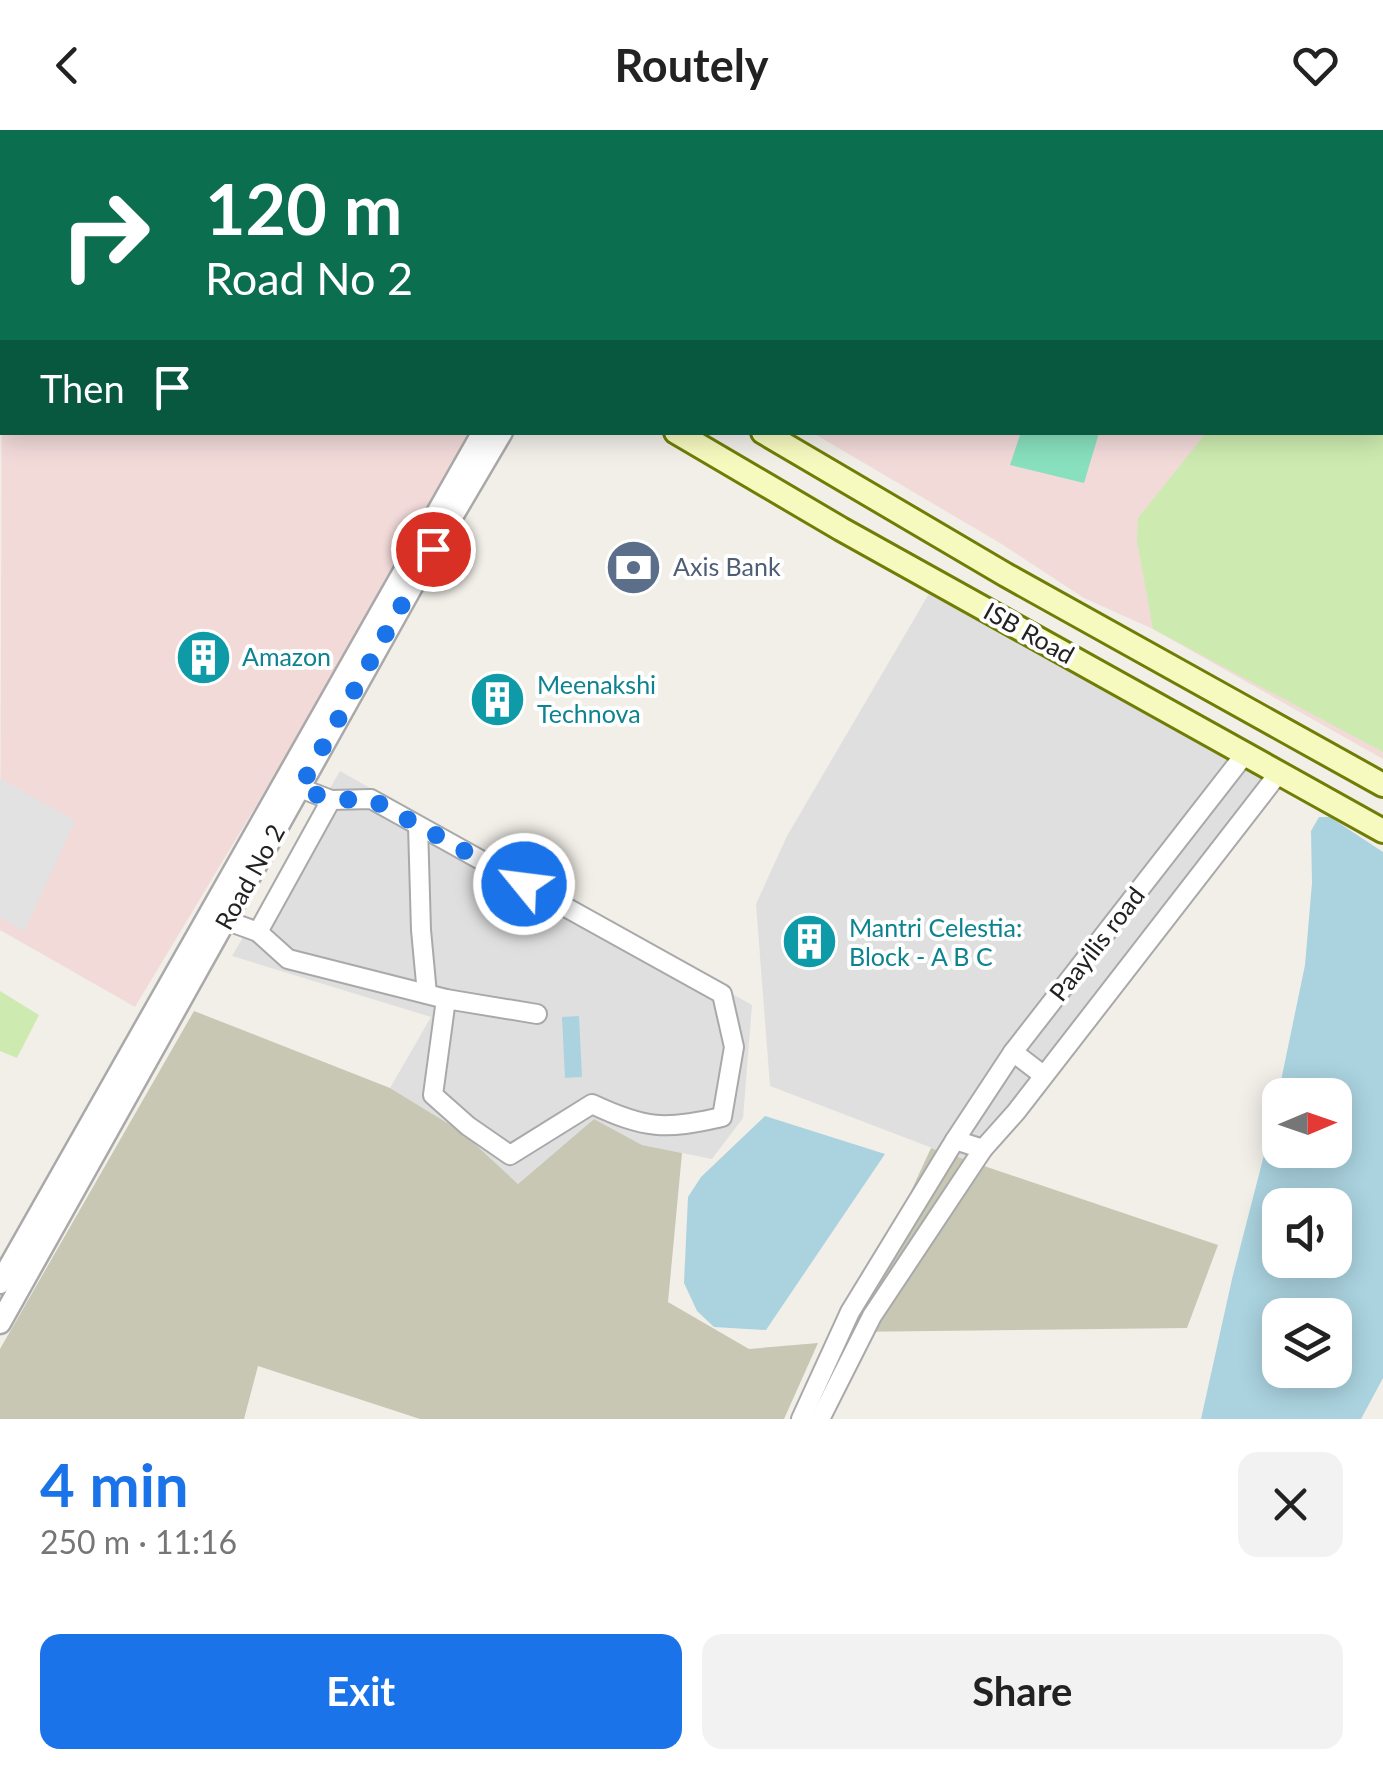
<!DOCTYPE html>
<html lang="en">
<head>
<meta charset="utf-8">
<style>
	body { margin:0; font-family:Lato,sans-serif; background:#f2f2f2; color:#222; height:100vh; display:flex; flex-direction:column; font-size:38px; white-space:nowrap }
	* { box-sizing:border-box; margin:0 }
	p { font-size:32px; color:#767676 }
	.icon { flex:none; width:55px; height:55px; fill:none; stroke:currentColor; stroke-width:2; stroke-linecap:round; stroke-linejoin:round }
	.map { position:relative; height:1289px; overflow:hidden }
	.details { display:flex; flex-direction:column; background:#fff; flex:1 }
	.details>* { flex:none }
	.banner { position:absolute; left:0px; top:0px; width:1385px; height:305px; box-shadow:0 5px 25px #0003; background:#0b6e4f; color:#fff; overflow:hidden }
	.needle { width:65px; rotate:88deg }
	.buttons { position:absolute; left:1262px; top:948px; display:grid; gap:20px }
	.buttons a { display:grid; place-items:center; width:90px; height:90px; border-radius:20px; background:#fff; box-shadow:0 5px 25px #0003; font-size:50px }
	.pin { position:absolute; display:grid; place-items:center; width:85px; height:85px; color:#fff; margin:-42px; border:5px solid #fff; border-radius:50%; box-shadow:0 2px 10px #0007 }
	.me { position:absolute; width:110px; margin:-55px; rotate:299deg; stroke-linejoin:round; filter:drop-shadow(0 0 8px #0008) }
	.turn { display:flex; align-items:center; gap:35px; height:210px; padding:0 40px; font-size:45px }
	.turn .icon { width:130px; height:130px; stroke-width:2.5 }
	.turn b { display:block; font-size:70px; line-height:85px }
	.then { display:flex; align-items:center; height:95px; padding:0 40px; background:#0003; gap:20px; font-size:38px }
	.round { display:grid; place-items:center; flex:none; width:105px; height:105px; border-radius:20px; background:#f2f2f2 }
	.summary { display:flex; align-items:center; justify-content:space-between; height:170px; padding:0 40px }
	h1 { font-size:60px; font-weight:700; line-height:75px; color:#1a73e8 }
	.action { display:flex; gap:20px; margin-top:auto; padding:20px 40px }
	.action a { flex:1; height:115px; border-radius:20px; background:#1a73e8; color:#fff; font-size:40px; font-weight:700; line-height:115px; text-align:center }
	.action a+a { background:#f2f2f2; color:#222 }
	header { display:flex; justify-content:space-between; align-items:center; height:130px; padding:0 40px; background:#fff; font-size:45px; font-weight:700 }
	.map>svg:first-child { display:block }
	.residential { fill:#e0dfdf }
	.commercial { fill:#f2dad9 }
	.construction { fill:#c7c7b4 }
	.grass { fill:#cdebb0 }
	.pitch { fill:#88e0be }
	.parking { fill:#e2e2e2 }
	.water { fill:#aad3df; fill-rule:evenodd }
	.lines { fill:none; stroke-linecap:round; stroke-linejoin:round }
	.minor-casing { stroke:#a9a9a9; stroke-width:22 }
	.tertiary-casing { stroke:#a9a9a9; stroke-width:25 }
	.secondary-casing { stroke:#707d05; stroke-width:28 }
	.minor { stroke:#fff; stroke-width:18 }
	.tertiary { stroke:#fff; stroke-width:20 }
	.secondary { stroke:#f7fabf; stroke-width:22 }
	.route { stroke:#1a73e8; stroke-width:18; stroke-dasharray:0 32.4 }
	.labels { text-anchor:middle; stroke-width:8; stroke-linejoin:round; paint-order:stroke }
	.service-label { font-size:25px; fill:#4e5e75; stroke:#fff; text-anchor:start }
	.street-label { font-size:25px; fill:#222; stroke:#fff }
	.culture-label { font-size:25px; fill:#0d838f; stroke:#fff; text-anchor:start }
</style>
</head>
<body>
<header><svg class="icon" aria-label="back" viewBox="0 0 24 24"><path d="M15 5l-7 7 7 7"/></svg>Routely<svg class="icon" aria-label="heart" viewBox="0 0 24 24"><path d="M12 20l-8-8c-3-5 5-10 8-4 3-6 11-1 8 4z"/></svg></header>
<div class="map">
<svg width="1383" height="1289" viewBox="0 0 1383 1289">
	<rect width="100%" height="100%" fill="#f2efe9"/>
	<g class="residential">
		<path d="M 930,462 L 1276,652 L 982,1037 L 770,956 L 756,774 L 787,706 Z"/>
		<path d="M 340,641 L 752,875 L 743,988 L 712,1029 L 642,1015 L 594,989 L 518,1054 L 462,1002 L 390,958 L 431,887 L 232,826 Z"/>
	</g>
	<g class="commercial">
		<path d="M 935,0 L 1383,0 L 1383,629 L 1153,499 L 1084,468 L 1000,413 L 813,303 L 1382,302 L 1382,2 L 933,2 Z"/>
		<path d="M 2,182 L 2,302 L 474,303 L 403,431 L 135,877 L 0,800 Z"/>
	</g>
	<g class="construction">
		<path d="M 194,881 L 390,958 L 462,1002 L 518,1054 L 594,989 L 642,1015 L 682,1023 L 668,1172 L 749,1219 L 818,1213 L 784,1289 L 420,1289 L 258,1236 L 244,1289 L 0,1289 L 0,1219 Z"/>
		<path d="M 931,1018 L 1218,1115 L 1187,1198 L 846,1202 Z"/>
	</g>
	<g class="grass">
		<path d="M 1383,64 L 1383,622 L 1153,499 L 1137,411 L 1138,388 L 1206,303 L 1382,302 Z"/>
		<path d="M 0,861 L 39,885 L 17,928 L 0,921 Z"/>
	</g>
	<path class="pitch" d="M 1021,302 L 1099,303 L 1084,353 L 1010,335 Z"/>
	<path class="parking" d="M 0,648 L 75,691 L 24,802 L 0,787 Z"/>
	<g class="water">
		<path d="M 1319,687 L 1330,687 L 1383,722 L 1383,1248 L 1361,1289 L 1201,1289 L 1232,1149 L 1272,994 L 1305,835 L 1312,753 L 1311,701 ZM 1280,965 L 1335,965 L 1335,1020 L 1280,1020 ZM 1280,1075 L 1335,1075 L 1335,1130 L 1280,1130 ZM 1280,1185 L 1335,1185 L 1335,1240 L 1280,1240 Z"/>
		<path d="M 579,886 L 582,947 L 565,948 L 562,887 Z"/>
		<path d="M 765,986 L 885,1024 L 766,1200 L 714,1197 L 697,1181 L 684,1153 L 688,1067 L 701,1047 Z"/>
	</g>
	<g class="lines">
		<defs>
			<g id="minor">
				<path d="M 1245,624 L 1013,922 L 955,1010 L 983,1019 L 1016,982 L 1278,644"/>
				<path d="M 418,696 L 421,800 L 427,864"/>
				<path d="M 225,790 L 258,802 L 288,829 L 446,869 L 433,965 L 468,996 L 510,1025 L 592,974 C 645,999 665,1000 722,987 L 734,917 L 722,864 L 371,669 L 331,670 L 300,658"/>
				<path d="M 258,802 L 331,670"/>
				<path d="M 446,869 L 537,884"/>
				<path d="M 1013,922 L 1043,945"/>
				<path d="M 801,1289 L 850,1182 L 955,1010"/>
				<path d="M 820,1289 L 872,1186 L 983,1019"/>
			</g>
			<g id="tertiary">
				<path d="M 90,2 L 91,0"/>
				<path d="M 647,2 L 649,0"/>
				<path d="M 669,2 L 671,0"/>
				<path d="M 0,158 L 2,154"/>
				<path d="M 0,1153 L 483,302"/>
				<path d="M 0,1193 L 433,419 L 502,302"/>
			</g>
			<g id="secondary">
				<path d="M 163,0 L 167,2"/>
				<path d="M 232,0 L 236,2"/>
				<path d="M 676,302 L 841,399 L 1383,701"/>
				<path d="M 763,302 L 1006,445 L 1383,655"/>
			</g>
		</defs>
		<use href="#minor" class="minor-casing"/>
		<use href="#tertiary" class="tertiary-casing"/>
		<use href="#secondary" class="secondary-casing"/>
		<use href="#minor" class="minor"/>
		<use href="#tertiary" class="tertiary"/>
		<use href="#secondary" class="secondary"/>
	</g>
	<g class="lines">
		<path class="route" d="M 433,419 L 300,658 L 330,670 L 371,669 L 524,754"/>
	</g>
	<defs>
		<symbol id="bank-disc" viewBox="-11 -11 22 22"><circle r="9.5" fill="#5c6f8a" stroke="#fff"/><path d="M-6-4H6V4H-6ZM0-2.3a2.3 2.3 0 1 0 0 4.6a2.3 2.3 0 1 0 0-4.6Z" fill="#fff"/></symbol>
		<symbol id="building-disc" viewBox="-11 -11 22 22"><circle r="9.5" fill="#0f9aa8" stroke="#fff"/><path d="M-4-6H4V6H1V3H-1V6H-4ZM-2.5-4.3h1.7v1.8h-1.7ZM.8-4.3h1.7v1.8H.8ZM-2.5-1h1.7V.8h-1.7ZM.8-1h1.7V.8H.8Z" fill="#fff"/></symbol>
	</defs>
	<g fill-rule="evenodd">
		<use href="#bank-disc" x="602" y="406" width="63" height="63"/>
		<use href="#building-disc" x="172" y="496" width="63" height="63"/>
		<use href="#building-disc" x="466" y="538" width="63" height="63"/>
		<use href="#building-disc" x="778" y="780" width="63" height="63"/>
	</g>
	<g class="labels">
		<g class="service-label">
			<text x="673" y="446">Axis Bank</text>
		</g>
		<g class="street-label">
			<text transform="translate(1029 503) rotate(29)" y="9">ISB Road</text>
			<text transform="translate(250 747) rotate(-61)" y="9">Road No 2</text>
			<text transform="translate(1097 814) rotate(-52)" y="9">Paayilis road</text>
		</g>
		<g class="culture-label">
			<text x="242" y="536">Amazon</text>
			<text x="537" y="564">Meenakshi<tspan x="537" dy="29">Technova</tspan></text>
			<text x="849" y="807">Mantri Celestia:<tspan x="849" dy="29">Block - A B C</tspan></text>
		</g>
	</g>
</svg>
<div class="buttons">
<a><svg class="needle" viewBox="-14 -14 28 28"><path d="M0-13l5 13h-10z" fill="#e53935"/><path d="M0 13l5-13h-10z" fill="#767676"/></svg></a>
<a><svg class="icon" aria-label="sound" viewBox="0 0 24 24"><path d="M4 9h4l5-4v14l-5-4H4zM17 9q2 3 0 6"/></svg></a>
<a><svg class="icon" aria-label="layers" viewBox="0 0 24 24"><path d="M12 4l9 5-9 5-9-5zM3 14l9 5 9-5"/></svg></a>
</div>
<div class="pin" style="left:433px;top:419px;background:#d93025"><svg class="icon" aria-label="arrive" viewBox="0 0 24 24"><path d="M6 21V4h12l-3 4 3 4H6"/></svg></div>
<svg class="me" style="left:524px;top:754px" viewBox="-20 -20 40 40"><circle r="17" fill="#1a73e8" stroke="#fff" stroke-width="3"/><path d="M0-11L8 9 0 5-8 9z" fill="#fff"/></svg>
<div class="banner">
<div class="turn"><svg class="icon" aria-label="right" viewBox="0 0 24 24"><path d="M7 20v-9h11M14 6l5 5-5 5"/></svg><div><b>120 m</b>Road No 2</div></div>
<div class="then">Then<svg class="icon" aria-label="arrive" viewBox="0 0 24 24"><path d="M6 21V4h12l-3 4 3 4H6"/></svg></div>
</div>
</div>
<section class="details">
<div class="summary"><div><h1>4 min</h1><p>250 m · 11:16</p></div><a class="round"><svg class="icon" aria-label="close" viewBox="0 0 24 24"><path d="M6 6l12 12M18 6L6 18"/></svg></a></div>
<div class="action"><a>Exit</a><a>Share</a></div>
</section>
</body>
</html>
